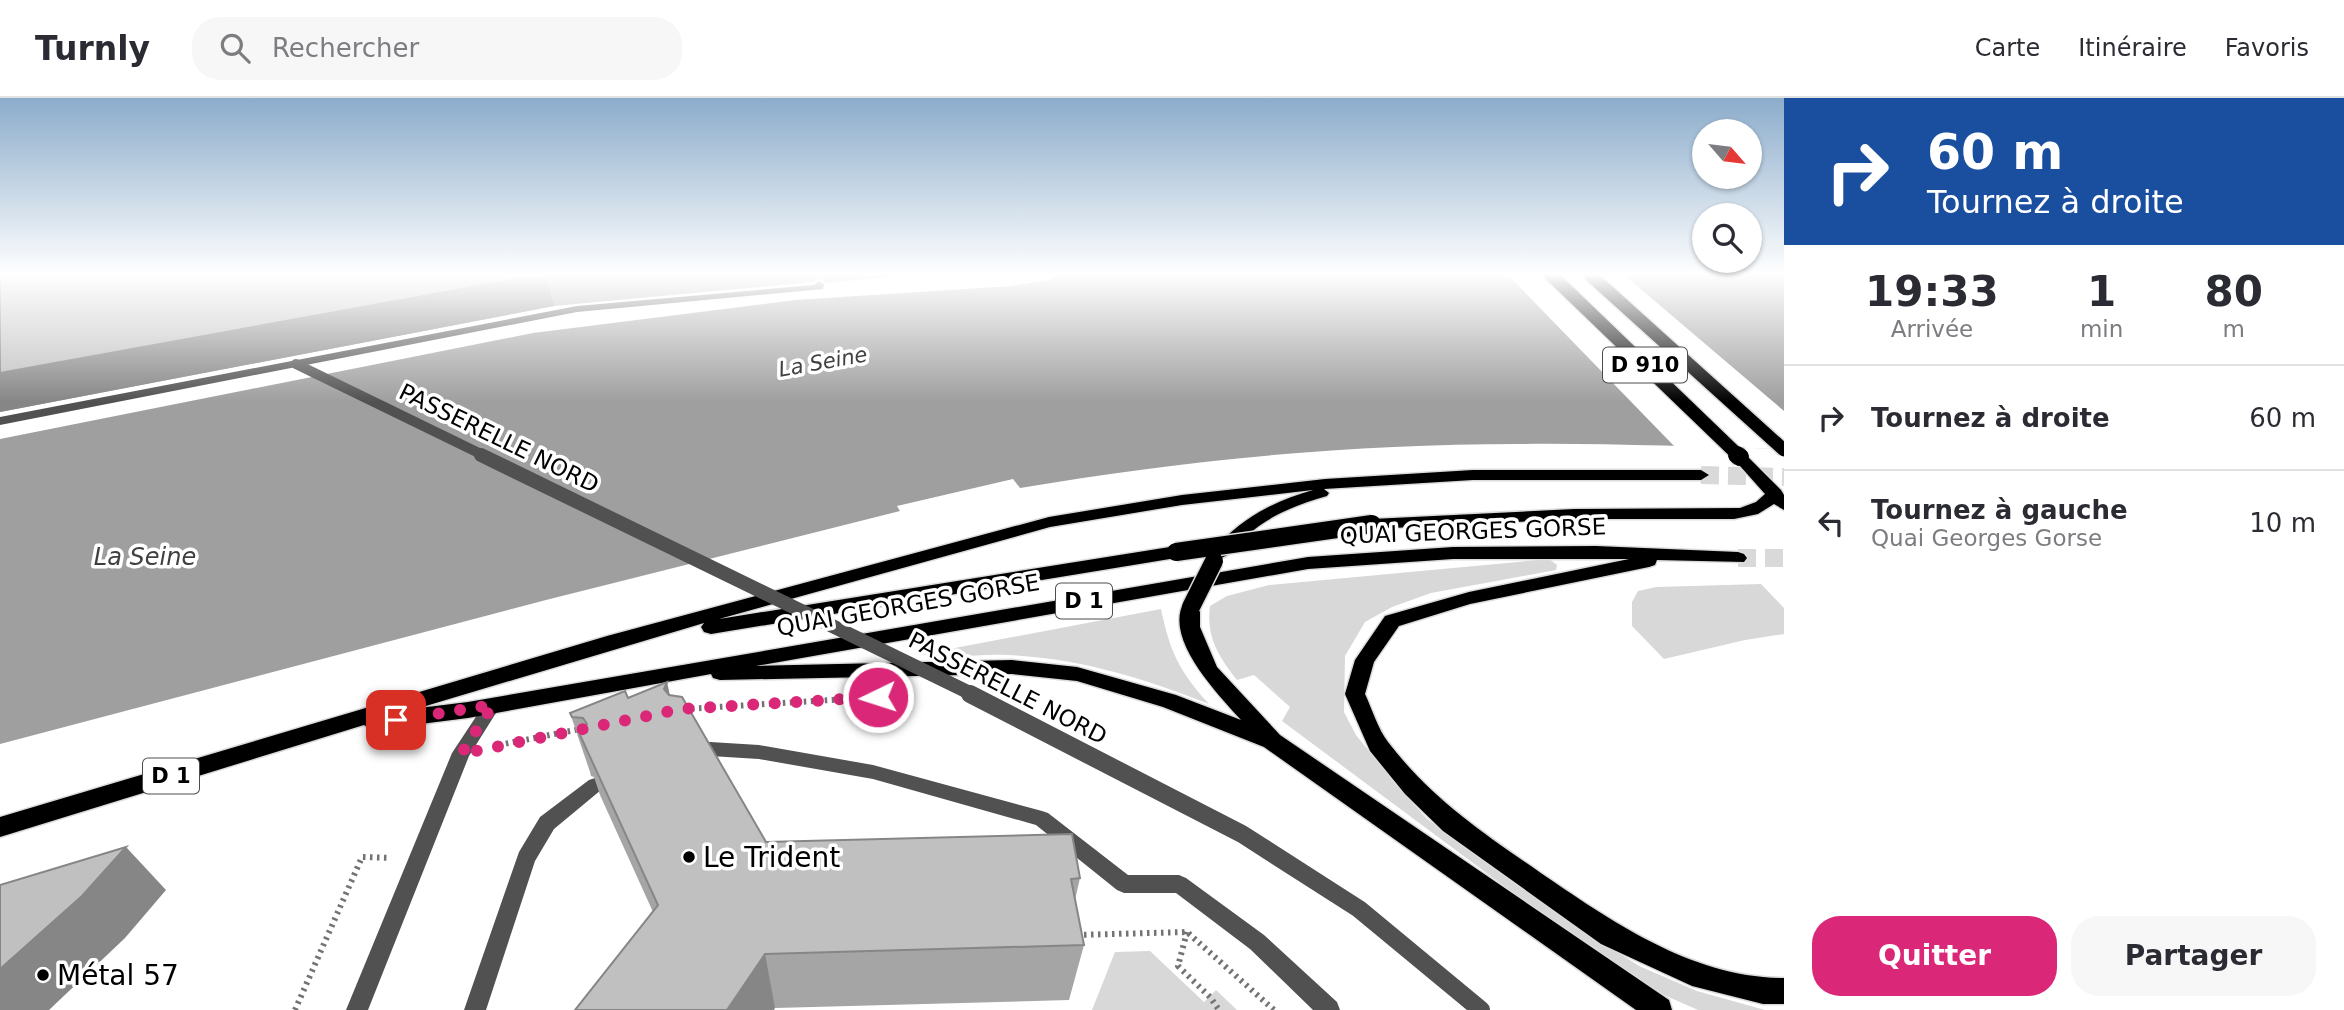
<!DOCTYPE html>
<html lang="fr">
<head>
<meta charset="utf-8">
<style>
	body { margin:0; font-family:"DejaVu Sans",sans-serif; background:#f7f7f7; color:#2b2b33; height:100vh; display:flex; flex-direction:column; font-size:26px; white-space:nowrap }
	* { box-sizing:border-box; margin:0 }
	p { font-size:23px; color:#7c7c81 }
	.icon { flex:none; width:38px; height:38px; fill:none; stroke:currentColor; stroke-width:2; stroke-linecap:round; stroke-linejoin:round }
	.map { position:relative; flex:1; overflow:hidden }
	.panel { display:flex; flex-direction:column; background:#fff; width:560px }
	.panel>* { flex:none }
	.top-card { background:#1a4fa0; color:#fff; overflow:hidden }
	.needle { width:46px; rotate:118deg }
	.buttons { position:absolute; left:1692px; top:21px; display:grid; gap:14px }
	.buttons a { display:grid; place-items:center; width:70px; height:70px; border-radius:50%; background:#fff; box-shadow:0 2px 5px #0004; font-size:35px }
	.pin { position:absolute; display:grid; place-items:center; width:60px; height:60px; color:#fff; margin:-30px; border-radius:14px; box-shadow:0 4px 10px #0006 }
	.me { position:absolute; width:77px; margin:-38px; rotate:266deg; stroke-linejoin:round; filter:drop-shadow(0 0 5px #0008) }
	.turn { display:flex; align-items:center; gap:24px; height:147px; padding:0 28px; font-size:32px }
	.turn .icon { width:91px; height:91px; stroke-width:2.5 }
	.turn b { display:block; font-size:49px; line-height:60px }
	.eta { display:flex; justify-content:space-evenly; align-items:center; height:119px; text-align:center }
	.eta b { font-size:42px; font-weight:600; line-height:49px }
	.cta { display:flex; gap:14px; margin-top:auto; padding:14px 28px }
	.cta a { flex:1; height:80px; border-radius:28px; background:#db2777; color:#fff; font-size:28px; font-weight:600; line-height:80px; text-align:center }
	.cta a+a { background:#f7f7f7; color:#2b2b33 }
	ul { padding:0; list-style:none }
	li { display:flex; align-items:center; gap:21px; height:105px; padding:0 28px; border-top:2px solid #e1e1e2 }
	li div { flex:1 }
	li b { display:block; font-size:26px }
	li em { font-style:normal }
	header { display:flex; align-items:center; gap:42px; box-sizing:border-box; height:98px; padding:0 35px; background:#fff; border-bottom:2px solid #e1e1e2 }
	header strong { font-size:33px }
	nav { display:flex; gap:38px; margin-inline-start:auto; font-size:24px }
	.search { width:490px; height:63px; background:#f7f7f7; display:flex; align-items:center; gap:18px; box-sizing:border-box; padding:0 24px; border-radius:28px; color:#7c7c81; font-size:26px }
	main { display:flex; flex:1; min-height:0 }
	.map>svg:first-child { display:block }
	.green { fill:#d8d8d8 }
	.water { fill:#9f9f9f }
	.pier { fill:#fff }
	.lines { fill:none; stroke-linecap:round; stroke-linejoin:round }
	.primary-tunnel { stroke:#d9d9d9; stroke-width:18; stroke-dasharray:18 9; stroke-linecap:butt }
	.primary-casing { stroke:#dbdbdb; stroke-width:3 }
	.path { stroke:#737373; stroke-width:6; stroke-dasharray:2.5 4.5; stroke-linecap:butt }
	.service { fill:#515151; fill-rule:evenodd }
	.pedestrian { fill:#515151; fill-rule:evenodd }
	.minor { fill:#515151; fill-rule:evenodd }
	.primary { fill:#000; fill-rule:evenodd }
	.primary-bridge-far1-casing { stroke:#dbdbdb; stroke-width:16; stroke-linecap:butt }
	.primary-bridge-casing { stroke:#dbdbdb; stroke-width:21; stroke-linecap:butt }
	.pedestrian-bridge-far2 { stroke:#515151; stroke-width:10 }
	.pedestrian-bridge-far1 { stroke:#515151; stroke-width:14 }
	.pedestrian-bridge { stroke:#515151; stroke-width:18 }
	.primary-bridge-far1 { stroke:#000; stroke-width:13 }
	.primary-bridge { stroke:#000; stroke-width:18 }
	.wall { fill:#a5a5a5 }
	.shaded-wall { fill:#868686 }
	.building { fill:#c0c0c0; stroke:#868686; stroke-width:2 }
	.route { stroke:#db2777; stroke-width:12; stroke-dasharray:0 21.6 }
	.poi-dot { fill:#000; stroke:#fff; stroke-width:2.5 }
	.labels { text-anchor:middle; stroke-width:7; stroke-linejoin:round; paint-order:stroke }
	.far-water-label { font-size:21px; font-style:italic; fill:#404040; stroke:#fff }
	.shield { fill:#fff; stroke:#4c4c4c; stroke-width:2 }
	.shield-label { font-size:21px; font-weight:bold; fill:#000 }
	.street-label { font-size:23px; fill:#000; stroke:#fff }
	.water-label { font-size:24px; font-style:italic; fill:#404040; stroke:#fff }
	.near-poi-label { font-size:28px; fill:#000; stroke:#fff; text-anchor:start }
</style>
</head>
<body>
<header>
<strong>Turnly</strong>
<div class="search"><svg class="icon" aria-label="search" viewBox="0 0 24 24"><circle cx="10" cy="10" r="6"/><path d="M15 15l6 6"/></svg>Rechercher</div>
<nav><a>Carte</a><a>Itinéraire</a><a>Favoris</a></nav>
</header>
<main>
<div class="map">
<svg width="1784" height="912" viewBox="0 0 1784 912">
	<rect width="100%" height="100%" fill="#fff"/>
	<g class="green">
		<path d="M 1549,461 L 1557,467 L 1556,472 L 1431,495 L 1392,509 L 1365,524 L 1345,558 L 1344,614 L 1356,637 L 1396,687 L 1427,721 L 1558,816 L 1639,868 L 1697,893 L 1765,912 L 1698,912 L 1664,897 L 1606,861 L 1504,788 L 1282,623 L 1290,609 L 1254,577 L 1237,582 C 1218,558 1206,538 1210,508 L 1227,498 L 1269,487 Z"/>
		<path d="M 1761,486 L 1784,510 L 1784,536 L 1745,542 L 1664,561 L 1632,528 L 1632,504 L 1638,493 L 1656,489 Z"/>
		<path d="M 1161,511 C 1170,554 1179,573 1209,606 C 1144,580 1078,560 1008,557 C 979,555 951,562 923,556 Z"/>
		<path d="M 1150,853 L 1204,904 L 1216,892 L 1237,912 L 1092,912 L 1115,854 Z"/>
	</g>
	<path class="water" d="M 1058,176 L 1784,176 L 1784,351 C 1695,349 1607,345 1518,346 C 1351,346 1184,362 1020,390 L 1013,381 L 897,408 L 900,413 L 546,502 L 0,646 L 0,341 L 533,235 L 795,202 L 1011,188 L 1048,182 Z"/>
	<path class="pier" d="M 1507,176 L 1623,176 L 1784,313 L 1784,351 L 1675,349 Z"/>
	<g class="lines">
		<g class="primary-tunnel">
			<path d="M 1701,377 L 1784,379"/>
			<path d="M 1738,460 L 1784,460"/>
		</g>
		<defs>
			<g id="primary">
				<path d="M 1740,354 L 1745,356 L 1781,392 L 1784,397 L 1784,412 L 1774,406 L 1758,416 L 1734,421 L 1574,421 L 1372,431 L 1364,426 L 1372,421 L 1574,411 L 1740,410 L 1756,404 L 1765,396 L 1732,359 Z"/>
				<path d="M 1473,372 L 1701,372 L 1709,377 L 1701,382 L 1473,382 L 1324,391 L 1329,395 L 1327,398 C 1303,405 1280,413 1259,428 C 1247,436 1235,456 1221,460 L 1212,454 L 1215,450 C 1242,420 1274,403 1313,392 L 1182,407 L 1050,429 L 719,521 L 1176,448 L 1185,454 L 1176,460 L 711,536 L 704,534 L 701,529 L 704,525 L 419,610 L 468,604 L 1308,459 L 1453,449 L 1596,448 L 1738,454 L 1744,456 L 1747,460 L 1744,464 L 1657,462 L 1655,467 L 1649,469 L 1470,506 L 1399,528 L 1374,564 L 1365,596 C 1372,611 1378,631 1388,644 C 1431,700 1480,733 1538,773 C 1611,823 1692,880 1784,880 L 1784,906 L 1763,906 L 1692,888 L 1601,846 L 1443,733 L 1405,696 L 1370,653 L 1345,596 L 1355,562 L 1385,518 L 1469,494 L 1629,461 L 1453,461 L 1308,471 L 756,568 L 1012,562 L 1077,569 L 1176,597 L 1241,622 C 1219,597 1163,541 1184,504 L 1198,504 L 1200,509 L 1200,529 L 1217,569 L 1280,637 L 1669,902 L 1672,912 L 1636,912 L 1264,649 L 1163,609 L 1077,583 L 1012,576 L 720,582 L 713,580 L 711,576 L 468,620 L 373,632 L 364,627 L 0,739 L 0,719 L 607,538 L 1049,419 L 1182,397 L 1325,381 Z"/>
			</g>
		</defs>
		<use href="#primary" class="primary-casing"/>
		<g class="path">
			<path d="M 685,611 L 847,601"/>
			<path d="M 499,647 L 580,631"/>
			<path d="M 1187,834 L 1178,868 L 1210,899 L 1219,912"/>
			<path d="M 1077,837 L 1187,834 L 1274,912"/>
			<path d="M 295,912 L 362,759 L 391,760"/>
		</g>
		<g class="service">
			<path d="M 694,643 L 759,647 L 873,667 L 1042,713 L 1048,715 L 1128,777 L 1179,777 L 1186,780 L 1264,837 L 1337,904 L 1340,912 L 1313,912 L 1250,851 L 1176,795 L 1124,795 L 1117,792 L 1036,727 L 873,681 L 759,661 L 694,657 L 688,655 L 685,650 L 688,645 Z"/>
			<path d="M 595,680 L 601,682 L 604,687 L 601,692 L 554,731 L 535,763 L 486,912 L 464,912 L 519,754 L 540,719 L 589,682 Z"/>
		</g>
		<path class="pedestrian" d="M 819,183 L 824,186 L 823,191 L 577,214 L 0,327 L 0,319 L 577,208 L 814,187 Z"/>
		<path class="minor" d="M 493,601 L 499,602 L 501,607 L 469,658 L 368,912 L 346,912 L 452,655 L 487,602 Z"/>
		<use href="#primary" class="primary"/>
		<defs>
			<g id="primary-bridge-far1">
				<path d="M 1550,176 L 1739,358"/>
				<path d="M 1589,176 L 1784,352"/>
			</g>
			<g id="primary-bridge">
				<path d="M 1737,357 L 1740,359"/>
				<path d="M 1176,454 L 1372,426"/>
				<path d="M 1191,509 L 1214,463"/>
			</g>
		</defs>
		<use href="#primary-bridge-far1" class="primary-bridge-far1-casing"/>
		<use href="#primary-bridge" class="primary-bridge-casing"/>
		<path class="pedestrian-bridge-far2" d="M 296,266 L 485,358"/>
		<path class="pedestrian-bridge-far1" d="M 481,357 L 974,597"/>
		<path class="pedestrian-bridge" d="M 970,596 L 1242,736 L 1359,811 L 1481,912"/>
		<use href="#primary-bridge-far1" class="primary-bridge-far1"/>
		<use href="#primary-bridge" class="primary-bridge"/>
	</g>
	<g class="wall">
		<path d="M 0,176 L 921,176 L 826,185 L 819,180 L 813,184 L 554,208 L 0,314 Z"/>
		<path d="M 670,597 L 766,744 L 1080,780 L 1075,802 L 1084,847 L 1069,902 L 775,910 L 653,814 L 600,697 L 594,679 L 591,678 L 590,674 L 570,615 L 628,600 Z"/>
	</g>
	<g class="shaded-wall">
		<path d="M 546,176 L 554,208 L 0,314 L 0,275 Z"/>
		<path d="M 813,176 L 819,176 L 819,180 L 813,184 Z"/>
		<path d="M 667,584 L 680,643 L 664,591 Z"/>
		<path d="M 126,749 L 166,792 L 125,840 L 49,912 L 0,912 L 0,871 Z"/>
		<path d="M 765,856 L 775,910 L 774,912 L 727,912 Z"/>
	</g>
	<g class="building">
		<path d="M 0,176 L 544,176 L 0,275 Z"/>
		<path d="M 667,584 L 664,591 L 669,597 L 682,599 L 766,744 L 1072,736 L 1080,780 L 1071,781 L 1084,847 L 765,856 L 727,912 L 575,912 L 658,807 L 580,637 L 587,626 L 583,620 L 572,619 L 570,615 L 625,593 L 628,600 Z"/>
		<path d="M 126,749 L 82,798 L 0,871 L 0,787 Z"/>
	</g>
	<linearGradient id="sky" x2="0" y2="1"><stop stop-color="#8baccb"/><stop offset="0.58" stop-color="#fff"/><stop offset="1" stop-color="#fff" stop-opacity="0"/></linearGradient>
	<rect width="1784" height="304" fill="url(#sky)"/>
	<g class="lines">
		<path class="route" d="M 396,622 L 493,607 L 461,656 L 681,611 L 878,599"/>
	</g>
	<g class="poi-dot">
		<circle cx="689" cy="759" r="7"/>
		<circle cx="43" cy="877" r="7"/>
	</g>
	<g class="labels">
		<g class="far-water-label">
			<text transform="translate(823 264) rotate(-10)" y="7">La Seine</text>
		</g>
		<g class="shield">
			<rect x="1603" y="249.5" width="84" height="35" rx="5"/>
			<rect x="1056" y="485.5" width="56" height="35" rx="5"/>
			<rect x="143" y="660.5" width="56" height="35" rx="5"/>
		</g>
		<g class="shield-label">
			<text x="1645" y="274">D 910</text>
			<text x="1084" y="510">D 1</text>
			<text x="171" y="685">D 1</text>
		</g>
		<g class="street-label">
			<text transform="translate(499 340) rotate(26)" y="8">PASSERELLE NORD</text>
			<text transform="translate(1473 433) rotate(-2)" y="8">QUAI GEORGES GORSE</text>
			<text transform="translate(908 507) rotate(-10)" y="8">QUAI GEORGES GORSE</text>
			<text transform="translate(1008 590) rotate(27)" y="8">PASSERELLE NORD</text>
		</g>
		<g class="water-label">
			<text x="145" y="467">La Seine</text>
		</g>
		<g class="near-poi-label">
			<text x="703" y="769">Le Trident</text>
			<text x="57" y="887">Métal 57</text>
		</g>
	</g>
</svg>
<div class="buttons">
<a><svg class="needle" viewBox="-14 -14 28 28"><path d="M0-13l5 13h-10z" fill="#e53935"/><path d="M0 13l5-13h-10z" fill="#7c7c81"/></svg></a>
<a><svg class="icon" aria-label="search" viewBox="0 0 24 24"><circle cx="10" cy="10" r="6"/><path d="M15 15l6 6"/></svg></a>
</div>
<div class="pin" style="left:396px;top:622px;background:#d93025"><svg class="icon" aria-label="arrive" viewBox="0 0 24 24"><path d="M6 21V4h12l-3 4 3 4H6"/></svg></div>
<svg class="me" style="left:878px;top:599px" viewBox="-20 -20 40 40"><circle r="17" fill="#db2777" stroke="#fff" stroke-width="3"/><path d="M0-11L8 9 0 5-8 9z" fill="#fff"/></svg>
</div>
<section class="panel">
<div class="top-card">
<div class="turn"><svg class="icon" aria-label="right" viewBox="0 0 24 24"><path d="M7 20v-9h11M14 6l5 5-5 5"/></svg><div><b>60 m</b>Tournez à droite</div></div>
</div>
<div class="eta">
<div><b>19:33</b><p>Arrivée</p></div>
<div><b>1</b><p>min</p></div>
<div><b>80</b><p>m</p></div>
</div>
<ul>
<li><svg class="icon" aria-label="right" viewBox="0 0 24 24"><path d="M7 20v-9h11M14 6l5 5-5 5"/></svg><div><b>Tournez à droite</b></div><em>60 m</em></li>
<li><svg class="icon" aria-label="left" viewBox="0 0 24 24"><path d="M17 20v-9H6M10 6l-5 5 5 5"/></svg><div><b>Tournez à gauche</b><p>Quai Georges Gorse</p></div><em>10 m</em></li>
</ul>
<div class="cta"><a>Quitter</a><a>Partager</a></div>
</section>
</main>
</body>
</html>
